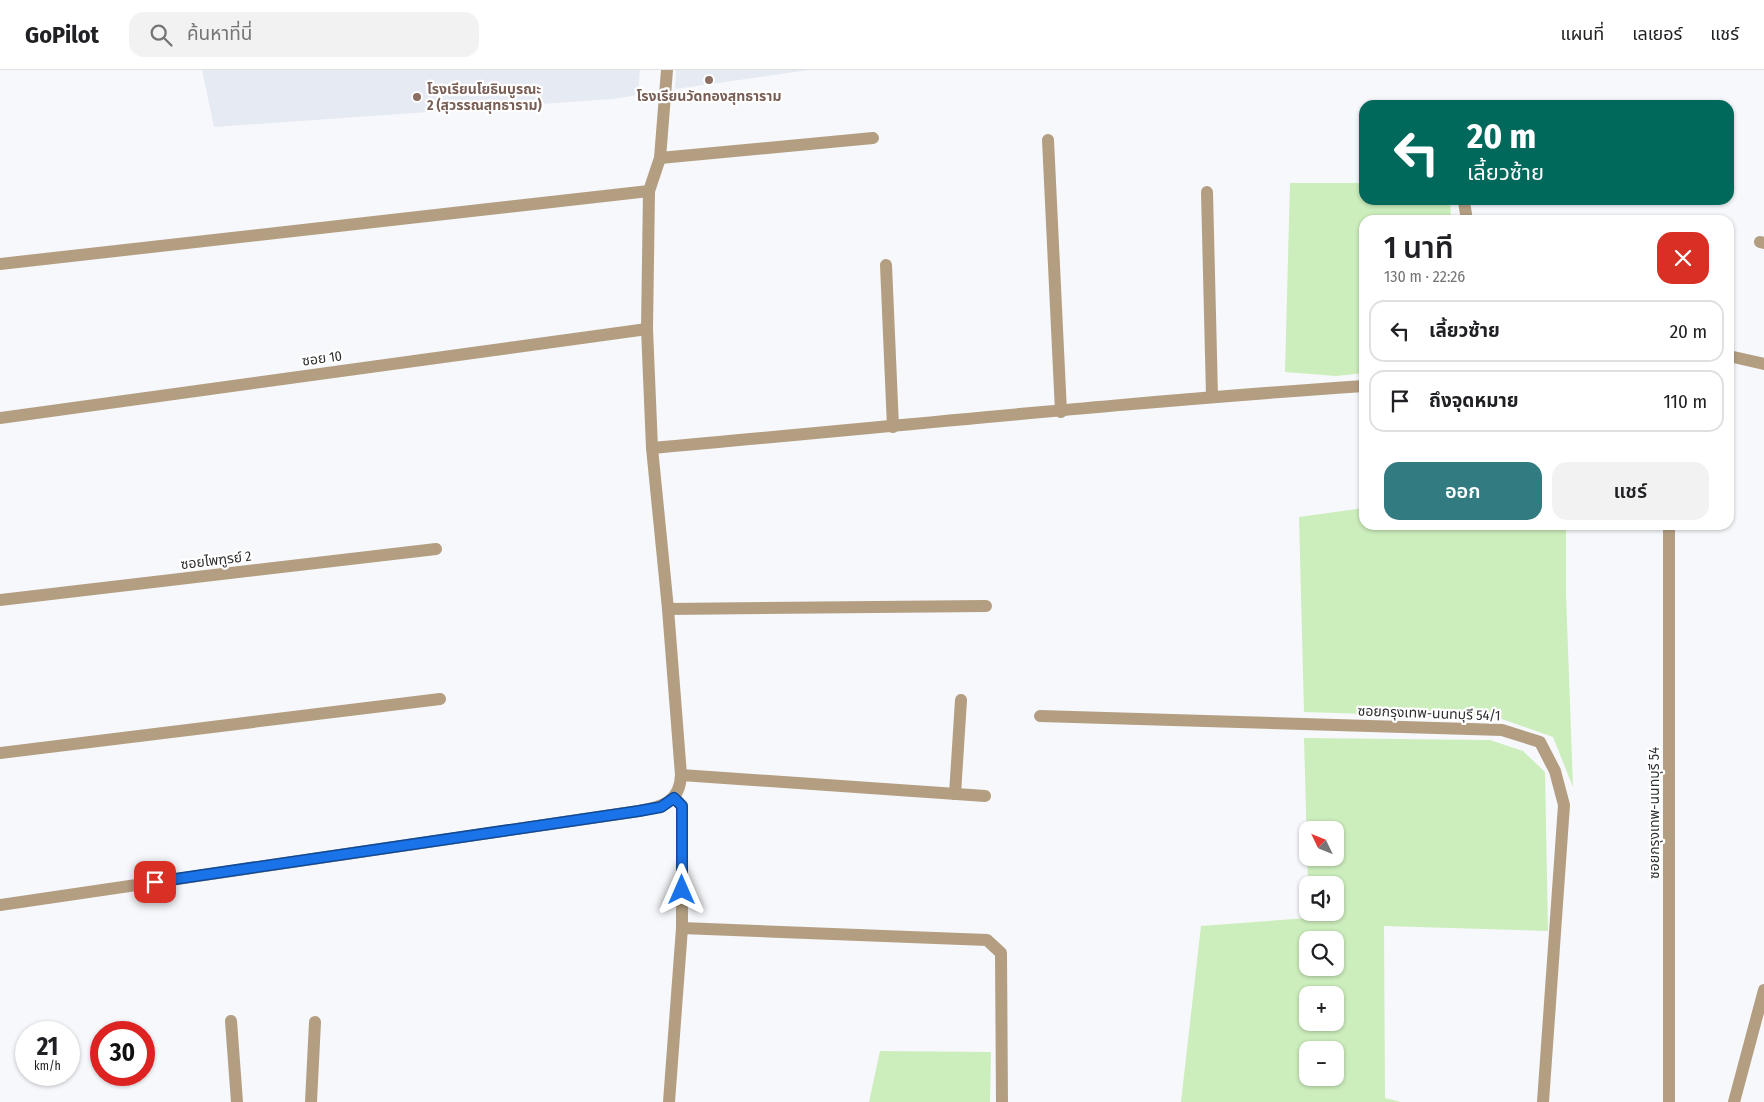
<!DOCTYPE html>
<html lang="th">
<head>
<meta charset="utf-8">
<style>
	body { margin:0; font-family:"Fira Sans Condensed","Noto Sans Thai",sans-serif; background:#f2f2f2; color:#202124; height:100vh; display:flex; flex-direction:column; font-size:19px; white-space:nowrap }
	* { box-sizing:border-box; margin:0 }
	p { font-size:16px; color:#757577 }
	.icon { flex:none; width:28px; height:28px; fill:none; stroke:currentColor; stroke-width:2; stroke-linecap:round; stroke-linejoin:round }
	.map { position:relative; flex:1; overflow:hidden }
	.panel { position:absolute; left:1359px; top:145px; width:375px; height:315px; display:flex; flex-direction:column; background:#fff; border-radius:15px; box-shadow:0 1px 4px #0004 }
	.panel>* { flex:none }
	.banner { position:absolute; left:1359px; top:30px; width:375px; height:105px; border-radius:15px; box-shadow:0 1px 4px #0004; background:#00695c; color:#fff; overflow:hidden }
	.needle { width:32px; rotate:313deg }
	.tools { position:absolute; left:1299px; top:751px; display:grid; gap:10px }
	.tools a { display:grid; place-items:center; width:45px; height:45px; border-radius:10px; background:#fff; box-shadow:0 1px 4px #0004; font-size:25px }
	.speed { position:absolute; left:15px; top:951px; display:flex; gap:10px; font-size:25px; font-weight:700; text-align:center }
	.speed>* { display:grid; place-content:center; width:65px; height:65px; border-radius:50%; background:#fff; box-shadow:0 1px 4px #0004; line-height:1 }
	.speed small { font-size:12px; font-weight:400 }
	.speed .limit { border:8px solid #d22; background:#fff; color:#111 }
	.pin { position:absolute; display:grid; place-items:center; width:42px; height:42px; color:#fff; margin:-21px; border-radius:10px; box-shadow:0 2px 8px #0006 }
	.me { position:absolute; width:55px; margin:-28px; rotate:0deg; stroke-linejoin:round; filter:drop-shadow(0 0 4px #0008) }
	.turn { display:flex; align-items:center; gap:18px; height:105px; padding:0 25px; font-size:22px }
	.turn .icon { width:65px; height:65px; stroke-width:2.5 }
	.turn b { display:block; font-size:35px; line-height:42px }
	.round { display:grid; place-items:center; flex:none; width:52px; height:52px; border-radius:15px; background:#f2f2f2 }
	.overview { display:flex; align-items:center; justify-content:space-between; height:85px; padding:0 25px }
	h1 { font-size:30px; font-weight:600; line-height:38px }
	.button { display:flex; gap:10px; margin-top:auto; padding:10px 25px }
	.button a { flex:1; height:58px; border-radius:15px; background:#327b81; color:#fff; font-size:20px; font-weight:600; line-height:58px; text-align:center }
	.button a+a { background:#f2f2f2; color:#202124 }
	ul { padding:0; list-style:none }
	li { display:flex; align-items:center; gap:15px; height:62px; margin:0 10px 8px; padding:0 15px; border:2px solid #e0e0e0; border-radius:15px }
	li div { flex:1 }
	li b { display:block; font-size:19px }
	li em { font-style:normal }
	header { display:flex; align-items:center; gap:30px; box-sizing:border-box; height:70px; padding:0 25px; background:#fff; border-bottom:1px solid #e0e0e0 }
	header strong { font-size:24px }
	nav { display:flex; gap:28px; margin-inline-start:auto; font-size:18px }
	.search { width:350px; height:45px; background:#f2f2f2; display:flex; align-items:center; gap:12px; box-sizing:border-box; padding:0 18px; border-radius:15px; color:#757577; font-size:19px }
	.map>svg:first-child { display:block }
	.built { fill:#e5eaf3 }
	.green { fill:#ccedbc; fill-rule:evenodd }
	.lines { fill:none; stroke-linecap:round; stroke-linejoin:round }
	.minor { stroke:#b39e82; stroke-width:12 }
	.route-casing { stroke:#114b97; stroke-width:12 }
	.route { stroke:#1a73e8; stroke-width:9 }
	.education-dot { fill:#8d6e63; stroke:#fff; stroke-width:2 }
	.labels { text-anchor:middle; stroke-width:4.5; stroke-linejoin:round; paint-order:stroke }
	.education-label { font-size:14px; font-weight:bold; fill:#785e54; stroke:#fff; text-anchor:start }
	.street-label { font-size:14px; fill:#2e2e2f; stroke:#fff }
</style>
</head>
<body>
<header>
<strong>GoPilot</strong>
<div class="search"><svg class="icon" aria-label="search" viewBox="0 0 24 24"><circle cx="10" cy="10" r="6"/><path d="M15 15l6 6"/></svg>ค้นหาที่นี่</div>
<nav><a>แผนที่</a><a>เลเยอร์</a><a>แชร์</a></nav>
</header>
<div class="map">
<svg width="1764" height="1032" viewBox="0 0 1764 1032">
	<rect width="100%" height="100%" fill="#f7f8fb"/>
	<g class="built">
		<path d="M 202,0 L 640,0 L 638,25 L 613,29 L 214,57 Z"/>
		<path d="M 676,0 L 809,0 L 675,19 Z"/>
	</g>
	<g class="green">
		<path d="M 1290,113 L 1364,113 L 1364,130 L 1450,130 L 1451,150 L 1364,150 L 1364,303 L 1336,306 L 1285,302 Z"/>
		<path d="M 1364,438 L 1364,455 L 1566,455 L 1566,524 L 1573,717 L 1553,667 L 1499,648 L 1304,642 L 1299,447 Z"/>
		<path d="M 1304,668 L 1490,670 L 1523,681 L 1545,702 L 1548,861 L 1384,856 L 1385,1028 L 1401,1032 L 1181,1032 L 1201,856 L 1308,848 L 1308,843 L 1335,842 L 1335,815 L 1308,815 ZM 1308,760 L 1335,760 L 1335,788 L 1308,788 ZM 1308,870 L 1335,870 L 1335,898 L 1308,898 ZM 1308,925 L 1335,925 L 1335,952 L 1308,952 ZM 1308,980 L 1335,980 L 1335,1008 L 1308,1008 Z"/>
		<path d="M 880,981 L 991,982 L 990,1032 L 869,1032 Z"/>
	</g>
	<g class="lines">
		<g class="minor">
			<path d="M 1048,70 L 1061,342"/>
			<path d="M 660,88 L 873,68"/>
			<path d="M 1207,122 L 1212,326"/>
			<path d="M 1464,132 L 1467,150"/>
			<path d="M 1760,172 L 1764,173"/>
			<path d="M 0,194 L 649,121"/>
			<path d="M 886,195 L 893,357"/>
			<path d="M 1729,286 L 1764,294"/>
			<path d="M 0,348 L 647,259"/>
			<path d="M 652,378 C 889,357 1126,332 1364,316"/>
			<path d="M 0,530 L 436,479"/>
			<path d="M 668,539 L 986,536"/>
			<path d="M 1040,646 L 1502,660 L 1540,672 L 1555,701 L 1564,735 L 1543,1032"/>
			<path d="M 0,683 L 440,629"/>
			<path d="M 681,705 L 985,726"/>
			<path d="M 955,724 L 961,630"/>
			<path d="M 674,727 L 682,736 L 682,858 L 987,870 L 1001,883 L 1002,1032"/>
			<path d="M 0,835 L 639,741 C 662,737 680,732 681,705 L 668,539 L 652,378 L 647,259 L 649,121 L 660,88 L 667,0"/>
			<path d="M 231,951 L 237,1032"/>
			<path d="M 311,1032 L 315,952"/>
			<path d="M 669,1032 L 682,858"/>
			<path d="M 1669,1032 L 1669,455"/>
			<path d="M 1734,1032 L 1764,920"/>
		</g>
	</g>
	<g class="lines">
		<defs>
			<path id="route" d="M 155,812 L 639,741 L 661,737 L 674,728 L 682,736 L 682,820"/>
		</defs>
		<use href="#route" class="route-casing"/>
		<use href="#route" class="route"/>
	</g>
	<g class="education-dot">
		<circle cx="709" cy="10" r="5"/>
		<circle cx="417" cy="27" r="5"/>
	</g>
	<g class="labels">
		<g class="education-label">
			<text x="427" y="24">โรงเรียนโยธินบูรณะ<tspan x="427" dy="16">2 (สุวรรณสุทธาราม)</tspan></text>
			<text x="709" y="31" text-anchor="middle">โรงเรียนวัดทองสุทธาราม</text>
		</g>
		<g class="street-label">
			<text transform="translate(322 288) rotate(-8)" y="5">ซอย 10</text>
			<text transform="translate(216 490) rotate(-7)" y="5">ซอยไพฑูรย์ 2</text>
			<text transform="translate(1429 643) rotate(2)" y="5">ซอยกรุงเทพ-นนทบุรี 54/1</text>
			<text transform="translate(1654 743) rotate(-90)" y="5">ซอยกรุงเทพ-นนทบุรี 54</text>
		</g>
	</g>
</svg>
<div class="tools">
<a><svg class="needle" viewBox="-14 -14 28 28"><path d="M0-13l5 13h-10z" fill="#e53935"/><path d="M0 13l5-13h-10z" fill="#757577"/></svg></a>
<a><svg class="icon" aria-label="sound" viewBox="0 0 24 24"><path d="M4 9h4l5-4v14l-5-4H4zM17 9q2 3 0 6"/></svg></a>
<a><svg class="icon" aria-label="search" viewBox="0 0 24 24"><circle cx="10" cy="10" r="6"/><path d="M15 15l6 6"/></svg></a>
<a>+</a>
<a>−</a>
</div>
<div class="speed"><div>21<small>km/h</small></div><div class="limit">30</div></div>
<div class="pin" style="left:155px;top:812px;background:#d93025"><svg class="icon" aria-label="arrive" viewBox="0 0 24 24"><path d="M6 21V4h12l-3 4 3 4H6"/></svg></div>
<svg class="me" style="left:682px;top:820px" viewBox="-20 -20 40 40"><path d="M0-17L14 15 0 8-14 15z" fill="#1a73e8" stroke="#fff" stroke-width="4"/></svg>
<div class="banner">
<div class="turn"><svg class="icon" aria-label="left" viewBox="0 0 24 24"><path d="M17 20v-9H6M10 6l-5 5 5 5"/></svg><div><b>20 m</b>เลี้ยวซ้าย</div></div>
</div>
<section class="panel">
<div class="overview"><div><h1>1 นาที</h1><p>130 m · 22:26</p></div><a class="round" style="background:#d93025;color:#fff"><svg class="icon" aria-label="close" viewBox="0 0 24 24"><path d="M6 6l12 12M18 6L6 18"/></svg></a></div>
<ul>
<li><svg class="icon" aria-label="left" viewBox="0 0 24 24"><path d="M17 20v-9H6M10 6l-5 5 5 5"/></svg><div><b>เลี้ยวซ้าย</b></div><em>20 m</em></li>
<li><svg class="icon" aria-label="arrive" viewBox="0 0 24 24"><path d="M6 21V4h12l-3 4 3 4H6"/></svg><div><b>ถึงจุดหมาย</b></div><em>110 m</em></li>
</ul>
<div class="button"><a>ออก</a><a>แชร์</a></div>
</section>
</div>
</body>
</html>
